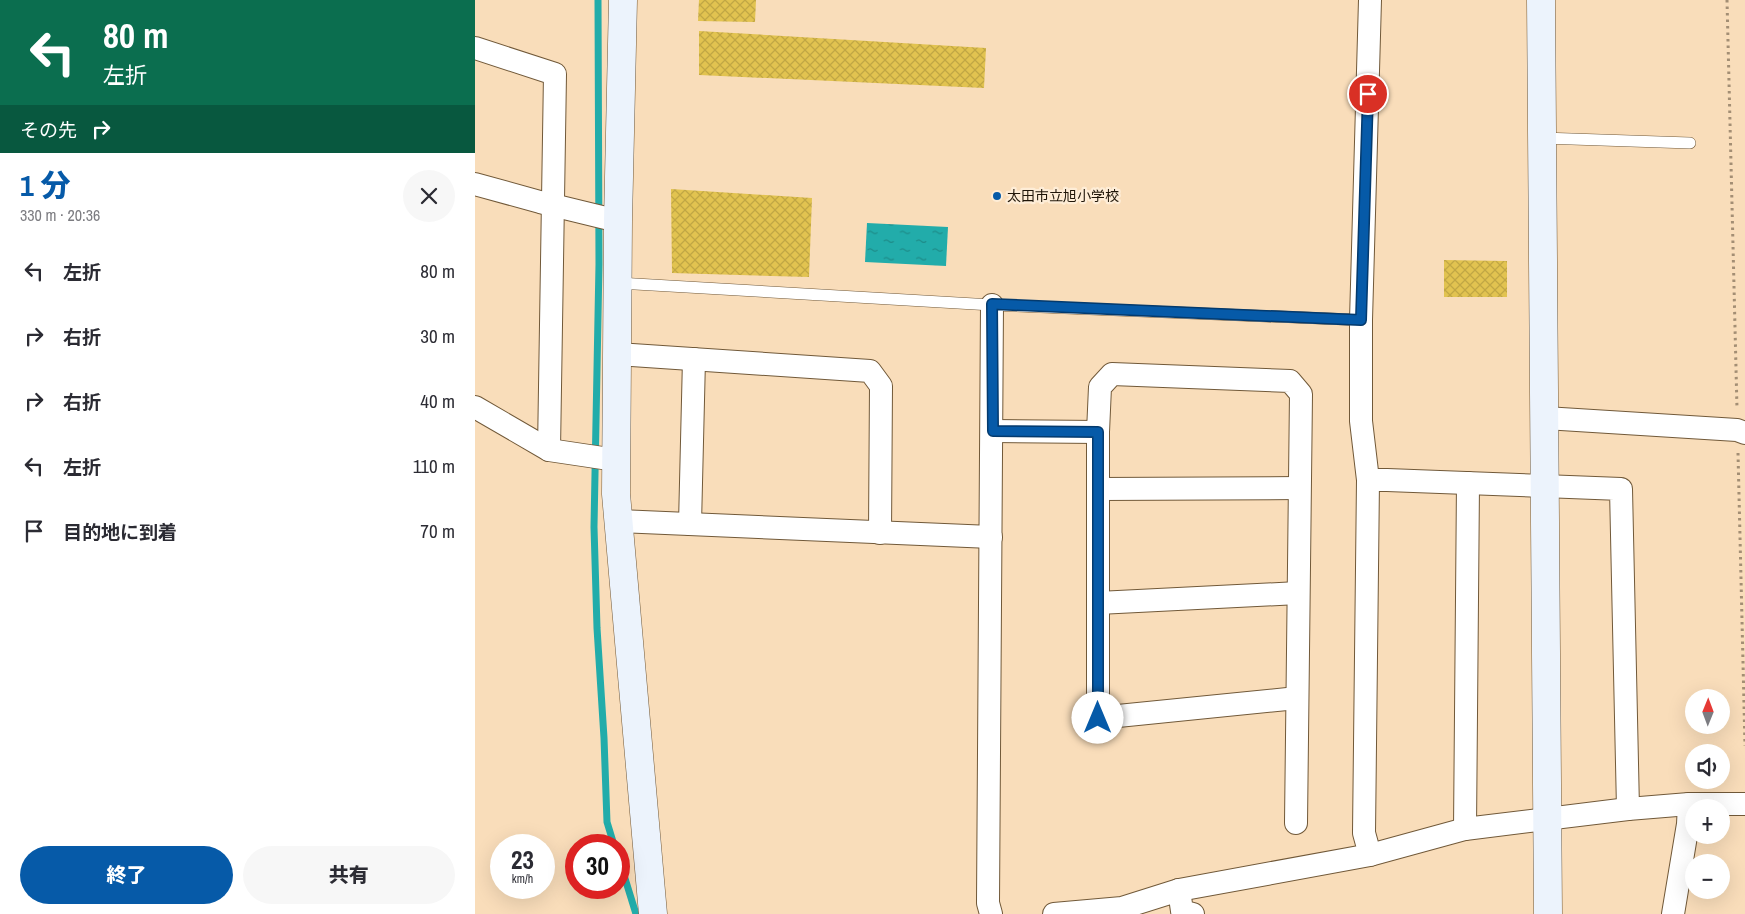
<!DOCTYPE html>
<html lang="ja">
<head>
<meta charset="utf-8">
<style>
	body { margin:0; font-family:"Archivo Narrow","Noto Sans JP",sans-serif; background:#f7f7f7; color:#2b2b33; height:100vh; display:flex; flex-direction:column; font-size:19px; white-space:nowrap }
	* { box-sizing:border-box; margin:0 }
	p { font-size:16px; color:#7c7c81 }
	.icon { flex:none; width:28px; height:28px; fill:none; stroke:currentColor; stroke-width:2; stroke-linecap:round; stroke-linejoin:round }
	.map { position:relative; flex:1; overflow:hidden }
	.side { display:flex; flex-direction:column; background:#fff; width:475px }
	.side>* { flex:none }
	.banner { background:#0b6e4f; color:#fff; overflow:hidden }
	.needle { width:32px; rotate:1deg }
	.buttons { position:absolute; left:1210px; top:689px; display:grid; gap:10px }
	.buttons a { display:grid; place-items:center; width:45px; height:45px; border-radius:50%; background:#fff; box-shadow:0 5px 20px #0002; font-size:25px }
	.speed { position:absolute; left:15px; top:834px; display:flex; gap:10px; font-size:25px; font-weight:700; text-align:center }
	.speed>* { display:grid; place-content:center; width:65px; height:65px; border-radius:50%; background:#fff; box-shadow:0 5px 20px #0002; line-height:1 }
	.speed small { font-size:12px; font-weight:400 }
	.speed .limit { border:8px solid #d22; background:#fff; color:#111 }
	.pin { position:absolute; display:grid; place-items:center; width:42px; height:42px; color:#fff; margin:-21px; border:2px solid #fff; border-radius:50%; box-shadow:0 1px 5px #0007 }
	.me { position:absolute; width:55px; margin:-28px; rotate:0deg; stroke-linejoin:round; filter:drop-shadow(0 0 4px #0008) }
	.turn { display:flex; align-items:center; gap:18px; height:105px; padding:0 20px; font-size:22px }
	.turn .icon { width:65px; height:65px; stroke-width:2.5 }
	.turn b { display:block; font-size:35px; line-height:42px }
	.then { display:flex; align-items:center; height:48px; padding:0 20px; background:#0003; gap:10px; font-size:19px }
	.round { display:grid; place-items:center; flex:none; width:52px; height:52px; border-radius:26px; background:#f7f7f7 }
	.summary { display:flex; align-items:center; justify-content:space-between; height:85px; padding:0 20px }
	h1 { font-size:30px; font-weight:800; line-height:38px; color:#065aa8 }
	.cta { display:flex; gap:10px; margin-top:auto; padding:10px 20px }
	.cta a { flex:1; height:58px; border-radius:30px; background:#065aa8; color:#fff; font-size:20px; font-weight:800; line-height:58px; text-align:center }
	.cta a+a { background:#f7f7f7; color:#2b2b33 }
	ul { padding:0; list-style:none }
	li { display:flex; align-items:center; gap:15px; height:65px; padding:0 20px }
	li div { flex:1 }
	li b { display:block; font-size:19px }
	li em { font-style:normal }
	main { display:flex; flex:1; min-height:0 }
	.map>svg:first-child { display:block }
	.water { fill:url(#water-ripples) }
	.lines { fill:none; stroke-linecap:round; stroke-linejoin:round }
	.stream { stroke:#22acaa; stroke-width:7 }
	.building { fill:url(#building-cross-hatch) }
	.lane-casing { stroke:#715939; stroke-width:12 }
	.street-casing { stroke:#715939; stroke-width:24 }
	.secondary-casing { stroke:#715939; stroke-width:29 }
	.path { stroke:#a38e74; stroke-width:3; stroke-dasharray:2.5 4; stroke-linecap:butt }
	.lane { stroke:#fff; stroke-width:11 }
	.street { stroke:#fff; stroke-width:22 }
	.secondary { stroke:#ecf3fc; stroke-width:28 }
	.route-casing { stroke:#043a6d; stroke-width:12 }
	.route { stroke:#065aa8; stroke-width:9 }
	.poi-dot { fill:#065aa8; stroke:#feedd7; stroke-width:2 }
	.labels { text-anchor:middle; stroke-width:4.5; stroke-linejoin:round; paint-order:stroke }
	.poi-label { font-size:14px; fill:#1f1508; stroke:#feedd7; text-anchor:start }
</style>
</head>
<body>
<main>
<section class="side">
<div class="banner">
<div class="turn"><svg class="icon" aria-label="left" viewBox="0 0 24 24"><path d="M17 20v-9H6M10 6l-5 5 5 5"/></svg><div><b>80 m</b>左折</div></div>
<div class="then">その先<svg class="icon" aria-label="right" viewBox="0 0 24 24"><path d="M7 20v-9h11M14 6l5 5-5 5"/></svg></div>
</div>
<div class="summary"><div><h1>1 分</h1><p>330 m · 20:36</p></div><a class="round"><svg class="icon" aria-label="close" viewBox="0 0 24 24"><path d="M6 6l12 12M18 6L6 18"/></svg></a></div>
<ul>
<li><svg class="icon" aria-label="left" viewBox="0 0 24 24"><path d="M17 20v-9H6M10 6l-5 5 5 5"/></svg><div><b>左折</b></div><em>80 m</em></li>
<li><svg class="icon" aria-label="right" viewBox="0 0 24 24"><path d="M7 20v-9h11M14 6l5 5-5 5"/></svg><div><b>右折</b></div><em>30 m</em></li>
<li><svg class="icon" aria-label="right" viewBox="0 0 24 24"><path d="M7 20v-9h11M14 6l5 5-5 5"/></svg><div><b>右折</b></div><em>40 m</em></li>
<li><svg class="icon" aria-label="left" viewBox="0 0 24 24"><path d="M17 20v-9H6M10 6l-5 5 5 5"/></svg><div><b>左折</b></div><em>110 m</em></li>
<li><svg class="icon" aria-label="arrive" viewBox="0 0 24 24"><path d="M6 21V4h12l-3 4 3 4H6"/></svg><div><b>目的地に到着</b></div><em>70 m</em></li>
</ul>
<div class="cta"><a>終了</a><a>共有</a></div>
</section>
<div class="map">
<svg width="1270" height="914" viewBox="0 0 1270 914">
	<defs>
		<pattern id="water-ripples" width="26" height="14" patternUnits="userSpaceOnUse" patternTransform="scale(1.25)"><rect width="26" height="14" fill="#22acaa"/><path d="M2 4q2-2 4 0t4 0M15 11q2-2 4 0t4 0" fill="none" stroke="#1d8b88"/></pattern>
		<pattern id="building-cross-hatch" width="8" height="8" patternUnits="userSpaceOnUse" patternTransform="scale(1.25)"><rect width="8" height="8" fill="#e2c350"/><path d="M0 0l8 8M0 8l8-8" fill="none" stroke="#c1a744"/></pattern>
	</defs>
	<rect width="100%" height="100%" fill="#f9ddba"/>
	<path class="water" d="M 392,223 L 473,227 L 471,266 L 390,262 Z"/>
	<g class="lines">
		<g class="stream">
			<path d="M 123,0 L 124,264 L 119,527 L 122,628 L 129,738 L 132,822 L 139,845"/>
			<path d="M 144,859 L 161,914"/>
		</g>
	</g>
	<g class="building">
		<path d="M 224,0 L 281,0 L 280,22 L 223,21 Z"/>
		<path d="M 224,31 L 511,48 L 509,88 L 224,75 Z"/>
		<path d="M 196,189 L 337,198 L 334,277 L 197,273 Z"/>
		<path d="M 969,260 L 1032,261 L 1032,297 L 969,297 Z"/>
	</g>
	<g class="lines">
		<defs>
			<g id="lane">
				<path d="M 1067,138 L 1215,143"/>
				<path d="M 143,283 L 517,305 L 886,320"/>
			</g>
			<g id="street">
				<path d="M 0,48 L 80,74 L 74,450"/>
				<path d="M 0,184 L 65,202 L 143,221"/>
				<path d="M 142,354 L 395,371 L 406,386 L 405,533"/>
				<path d="M 0,407 L 74,450 L 141,460"/>
				<path d="M 1070,418 L 1262,430 L 1270,433"/>
				<path d="M 517,431 L 623,432 L 625,387 L 637,374 L 815,381 L 826,394 L 821,823"/>
				<path d="M 623,432 L 623,718 L 822,698"/>
				<path d="M 893,480 L 912,480 L 1146,489 L 1153,809"/>
				<path d="M 624,489 L 824,488"/>
				<path d="M 144,521 L 516,537"/>
				<path d="M 215,524 L 219,359"/>
				<path d="M 623,603 L 823,593"/>
				<path d="M 990,829 L 993,483"/>
				<path d="M 895,855 L 889,833 L 893,480 L 886,421 L 886,320 L 895,0"/>
				<path d="M 704,890 L 707,911 L 718,914"/>
				<path d="M 516,914 L 513,903 L 517,305"/>
				<path d="M 579,914 L 647,908 L 704,890 L 895,855 L 990,829 L 1153,809 L 1214,804 L 1270,804"/>
				<path d="M 1198,914 L 1213,824 L 1214,804"/>
			</g>
			<g id="secondary">
				<path d="M 148,0 L 143,221 L 141,494 L 178,914"/>
				<path d="M 1066,0 L 1073,914"/>
			</g>
		</defs>
		<use href="#lane" class="lane-casing"/>
		<use href="#street" class="street-casing"/>
		<use href="#secondary" class="secondary-casing"/>
		<g class="path">
			<path d="M 1252,0 L 1262,409"/>
			<path d="M 1263,453 L 1270,746"/>
		</g>
		<use href="#lane" class="lane"/>
		<use href="#street" class="street"/>
		<use href="#secondary" class="secondary"/>
	</g>
	<g class="lines">
		<defs>
			<path id="route" d="M 623,718 L 623,432 L 518,431 L 517,304 L 886,320 L 893,94"/>
		</defs>
		<use href="#route" class="route-casing"/>
		<use href="#route" class="route"/>
	</g>
	<circle class="poi-dot" cx="522" cy="196" r="5"/>
	<g class="labels">
		<g class="poi-label">
			<text x="532" y="201">太田市立旭小学校</text>
		</g>
	</g>
</svg>
<div class="buttons">
<a><svg class="needle" viewBox="-14 -14 28 28"><path d="M0-13l5 13h-10z" fill="#e53935"/><path d="M0 13l5-13h-10z" fill="#7c7c81"/></svg></a>
<a><svg class="icon" aria-label="sound" viewBox="0 0 24 24"><path d="M4 9h4l5-4v14l-5-4H4zM17 9q2 3 0 6"/></svg></a>
<a>+</a>
<a>−</a>
</div>
<div class="speed"><div>23<small>km/h</small></div><div class="limit">30</div></div>
<div class="pin" style="left:893px;top:94px;background:#d93025"><svg class="icon" aria-label="arrive" viewBox="0 0 24 24"><path d="M6 21V4h12l-3 4 3 4H6"/></svg></div>
<svg class="me" style="left:623px;top:718px" viewBox="-20 -20 40 40"><circle r="19" fill="#fff"/><path d="M0-13L10 11 0 6-10 11z" fill="#065aa8"/></svg>
</div>
</main>
</body>
</html>
